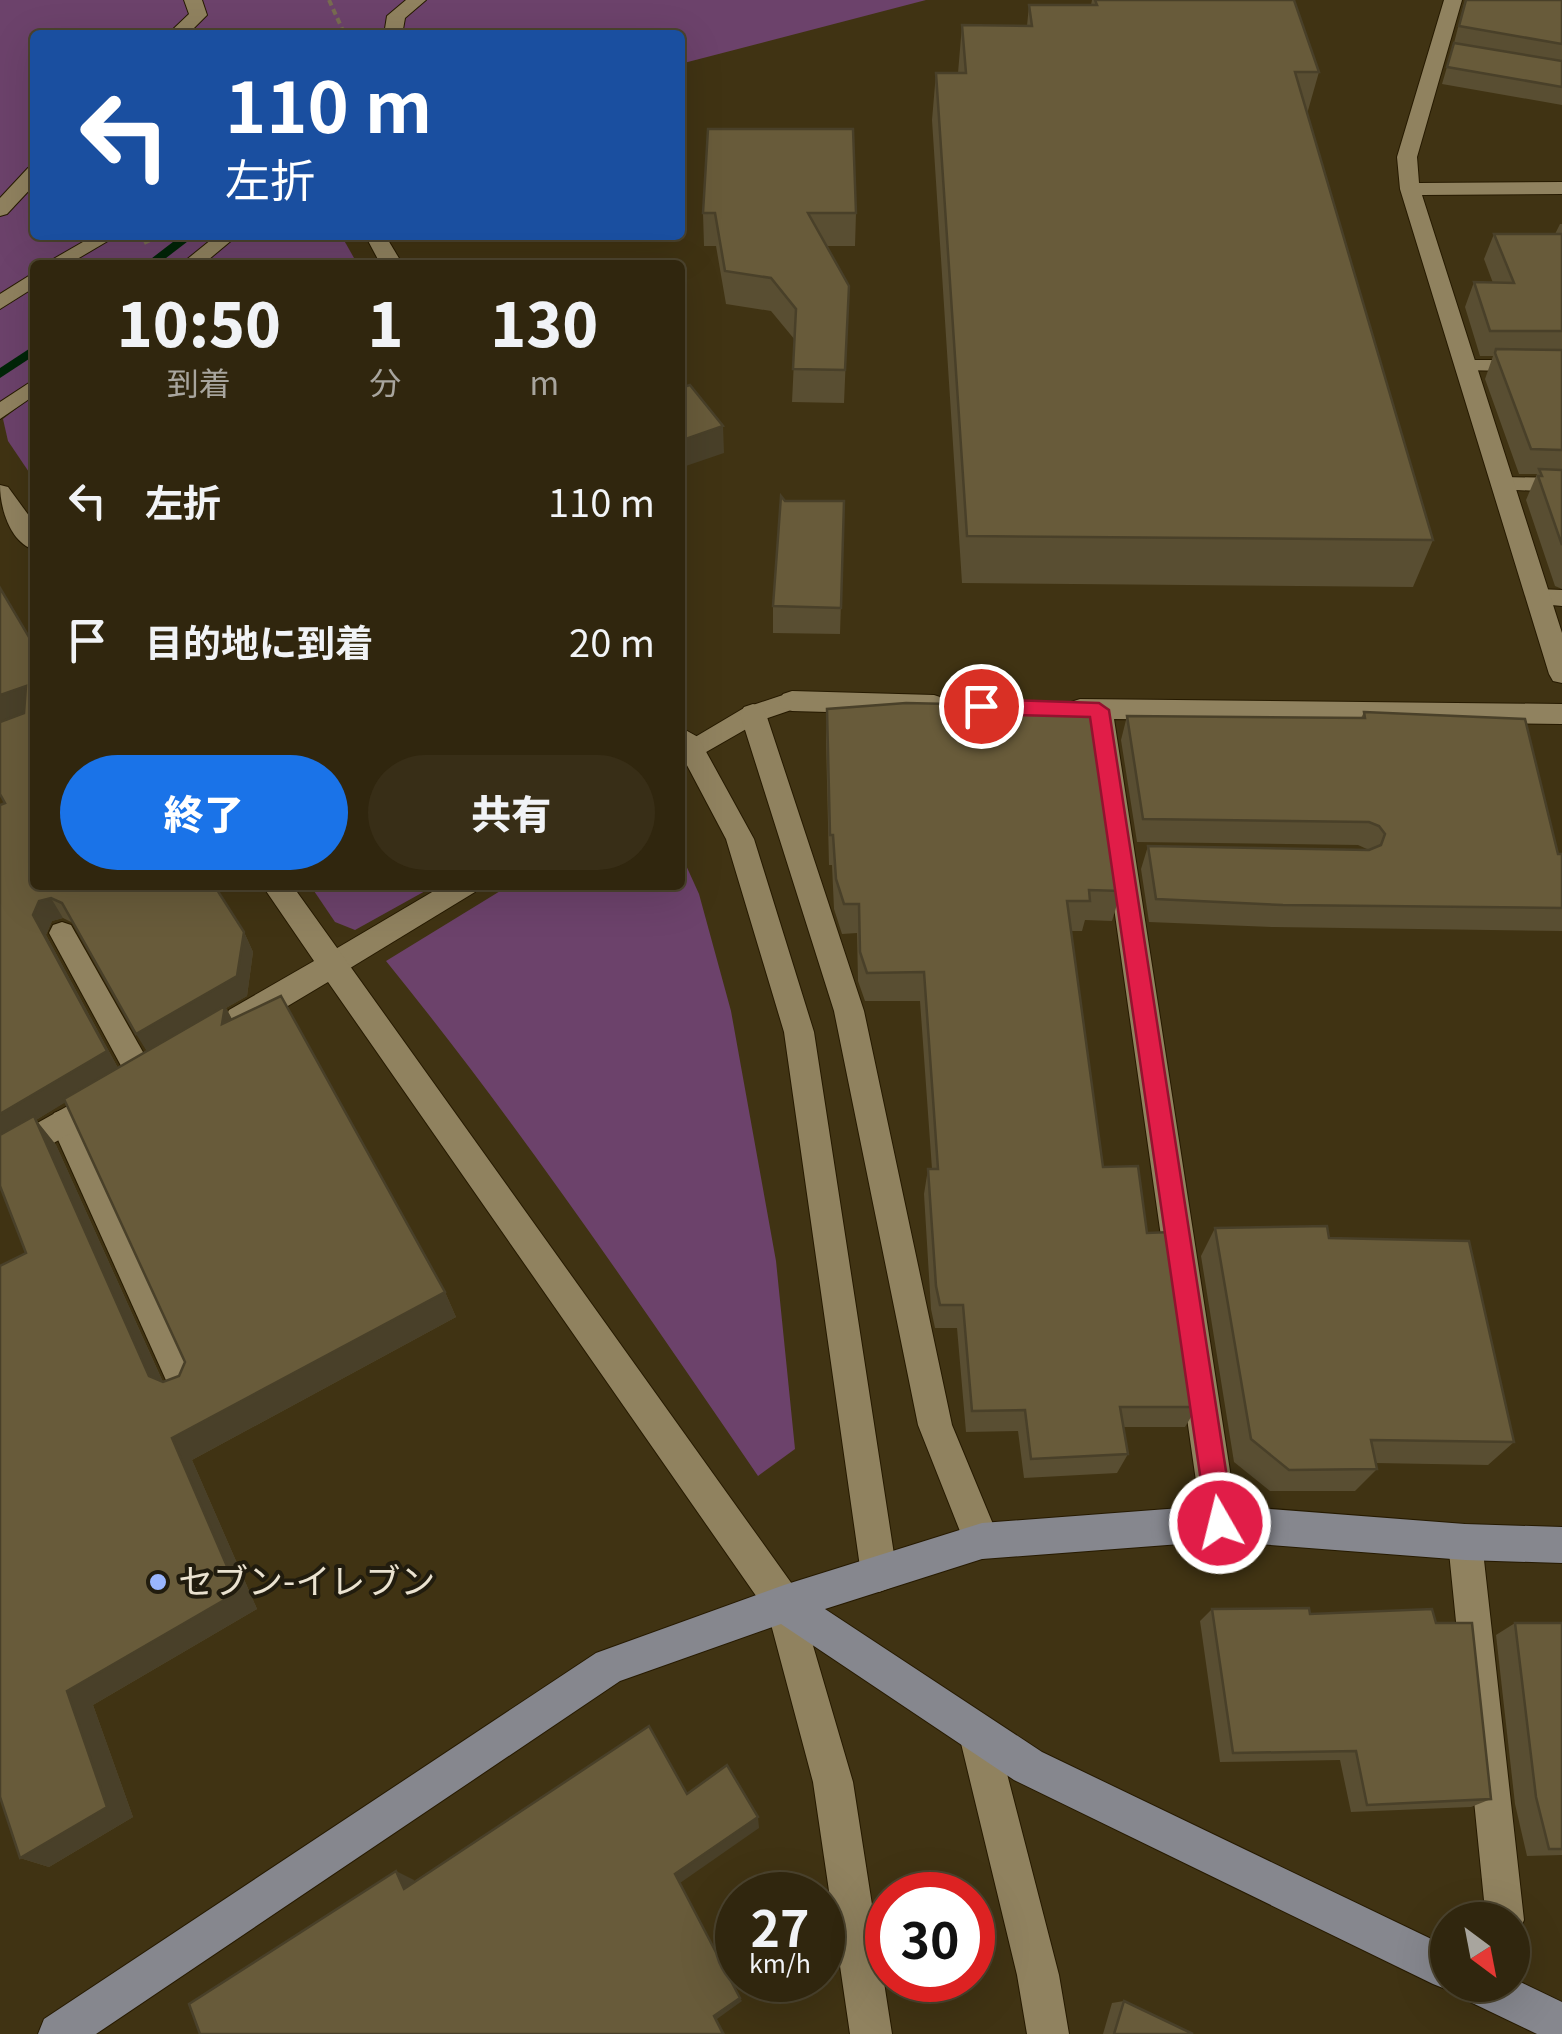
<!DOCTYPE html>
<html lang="ja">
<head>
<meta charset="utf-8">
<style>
	body { margin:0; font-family:Georgia,"Noto Sans JP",serif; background:#382e17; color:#f1f3f6; height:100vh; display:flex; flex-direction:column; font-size:38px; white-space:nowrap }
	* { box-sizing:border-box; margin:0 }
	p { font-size:32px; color:#a8a59e }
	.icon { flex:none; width:55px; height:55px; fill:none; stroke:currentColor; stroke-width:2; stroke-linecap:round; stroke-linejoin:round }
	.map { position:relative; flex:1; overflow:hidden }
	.panel { position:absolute; left:30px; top:260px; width:655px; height:630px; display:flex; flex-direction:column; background:#30260e; border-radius:10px; box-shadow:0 10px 40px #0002,0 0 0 2px #4b432e }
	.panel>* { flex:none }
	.top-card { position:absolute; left:30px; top:30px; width:655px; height:210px; border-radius:10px; box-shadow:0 10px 40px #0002,0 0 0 2px #4b432e; background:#1a4fa0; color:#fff; overflow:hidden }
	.needle { width:65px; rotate:148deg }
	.fabs { position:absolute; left:1430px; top:1902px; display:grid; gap:20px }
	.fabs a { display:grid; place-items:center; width:100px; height:100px; border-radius:50%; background:#30260e; box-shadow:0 10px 40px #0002,0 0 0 2px #4b432e; font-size:50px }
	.speed { position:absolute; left:715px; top:1872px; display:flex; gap:20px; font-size:50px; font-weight:700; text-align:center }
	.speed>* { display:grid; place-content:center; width:130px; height:130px; border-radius:50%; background:#30260e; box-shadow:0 10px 40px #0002,0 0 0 2px #4b432e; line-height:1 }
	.speed small { font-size:25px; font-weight:400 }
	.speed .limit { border:15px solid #d22; background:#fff; color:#111 }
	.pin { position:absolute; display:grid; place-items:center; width:85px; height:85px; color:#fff; margin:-42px; border:5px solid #fff; border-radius:50%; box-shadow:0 2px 10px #0007 }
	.me { position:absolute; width:110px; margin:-55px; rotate:352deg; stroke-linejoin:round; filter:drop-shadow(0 0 8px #0008) }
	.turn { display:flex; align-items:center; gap:35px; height:210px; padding:0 30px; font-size:45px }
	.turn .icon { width:130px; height:130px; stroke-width:2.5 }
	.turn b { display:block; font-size:70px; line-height:85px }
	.eta { display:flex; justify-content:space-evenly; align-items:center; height:170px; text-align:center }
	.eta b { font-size:60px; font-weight:800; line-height:70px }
	.primary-button { display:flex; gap:20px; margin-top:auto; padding:20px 30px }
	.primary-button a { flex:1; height:115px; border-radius:60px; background:#1a73e8; color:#fff; font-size:40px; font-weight:800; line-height:115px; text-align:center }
	.primary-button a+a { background:#382e17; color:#f1f3f6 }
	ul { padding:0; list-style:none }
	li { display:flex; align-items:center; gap:30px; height:140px; padding:0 30px }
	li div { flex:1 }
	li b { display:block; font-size:38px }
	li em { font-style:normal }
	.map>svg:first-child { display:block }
	.green { fill:#6c426b }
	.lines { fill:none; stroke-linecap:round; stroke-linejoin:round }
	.stream { fill:#002508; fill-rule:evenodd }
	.lane-casing { stroke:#261a00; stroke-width:2 }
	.street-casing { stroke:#261a00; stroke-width:2 }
	.secondary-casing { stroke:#261a00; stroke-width:2 }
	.path { stroke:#776b50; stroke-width:4; stroke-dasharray:6 4; stroke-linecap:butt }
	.lane { fill:#90825f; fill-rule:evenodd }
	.street { fill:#90825f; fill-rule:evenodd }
	.secondary { fill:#86878e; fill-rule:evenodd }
	.wall { fill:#594e32; fill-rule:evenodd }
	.shaded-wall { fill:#494029 }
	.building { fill:#685b3a; stroke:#494029; stroke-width:2.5 }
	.route { fill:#e11d48; stroke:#92132f; stroke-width:2.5 }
	.poi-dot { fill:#99b5fd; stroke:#211c0e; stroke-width:4 }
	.labels { text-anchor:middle; stroke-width:8; stroke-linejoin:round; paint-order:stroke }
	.near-poi-label { font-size:35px; fill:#eae2d0; stroke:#211c0e; text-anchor:start }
</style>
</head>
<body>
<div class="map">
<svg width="1562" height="2034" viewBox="0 0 1562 2034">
	<rect width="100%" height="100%" fill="#403313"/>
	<g class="green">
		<path d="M 0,0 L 926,0 L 680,64 L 680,35 L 35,35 L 35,235 L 223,235 L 184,265 L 35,265 L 35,381 L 0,408 Z"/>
		<path d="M 238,235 L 341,235 L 358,265 L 199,265 Z"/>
		<path d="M 35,394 L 35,481 L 8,441 L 3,419 Z"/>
		<path d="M 680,852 L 699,894 L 731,1011 L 776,1261 L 795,1449 L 758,1476 C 638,1301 520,1126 386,961 L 510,885 L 680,885 Z"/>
		<path d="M 310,885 L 436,885 L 355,930 L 335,922 Z"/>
	</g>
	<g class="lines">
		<g class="stream">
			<path d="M 182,235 L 196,235 L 157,265 L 143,265 Z"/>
			<path d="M 35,345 L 35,355 L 0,378 L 0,368 Z"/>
		</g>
		<defs>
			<g id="lane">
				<path d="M 95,235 L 118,235 L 67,265 L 43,265 Z"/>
				<path d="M 217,235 L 238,235 L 202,265 L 180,265 Z"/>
				<path d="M 35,272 L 35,287 L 0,309 L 0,294 Z"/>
				<path d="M 1465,360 L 1562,360 L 1562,372 L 1458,370 L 1458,362 Z"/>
				<path d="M 35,379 L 35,395 L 0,419 L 0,402 Z"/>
				<path d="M 1502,477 L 1562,478 L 1562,492 L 1494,489 L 1491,484 Z"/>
				<path d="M 1538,589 L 1562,590 L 1562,606 L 1530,603 L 1527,597 Z"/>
				<path d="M 792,692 L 804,701 L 800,707 L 762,720 L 680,767 L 680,746 L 744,708 Z"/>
				<path d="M 444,885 L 479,885 L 475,892 L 342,973 L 332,976 L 322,973 L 319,965 L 322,957 Z"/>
				<path d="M 62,922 L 71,925 L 152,1068 L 156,1077 L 152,1086 L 142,1089 L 132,1086 L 49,933 L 53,925 Z"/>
				<path d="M 64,1109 L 74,1113 L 196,1376 L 201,1387 L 196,1398 L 185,1402 L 174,1398 L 50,1122 L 54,1113 Z"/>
				<path d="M 1465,1525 L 1477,1530 L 1482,1542 L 1524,1920 L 1518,1933 L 1512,1936 L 1512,1920 L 1486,1920 L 1448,1542 L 1453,1530 Z"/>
			</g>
			<g id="street">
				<path d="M 184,0 L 202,0 L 207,15 L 187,35 L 167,35 L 189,14 Z"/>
				<path d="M 406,0 L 426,0 L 405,18 L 402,35 L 384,35 L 387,16 Z"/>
				<path d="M 1444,0 L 1462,0 L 1417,157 L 1419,183 L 1562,182 L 1562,194 L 1422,195 L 1562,633 L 1562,683 L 1553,681 L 1549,674 L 1400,189 L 1397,157 Z"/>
				<path d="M 35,166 L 35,184 L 7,214 L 0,216 L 0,198 L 28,168 Z"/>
				<path d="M 365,235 L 385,235 L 403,265 L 381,265 Z"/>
				<path d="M 0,485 L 8,487 L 35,524 L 35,550 C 10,543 0,508 0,485 Z"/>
				<path d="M 792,691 L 934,695 L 943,698 L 947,705 L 943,712 L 934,715 L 792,711 L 783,708 L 779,701 L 783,694 Z"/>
				<path d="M 1080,699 L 1562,704 L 1562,724 L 1114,719 L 1238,1523 L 1233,1536 L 1220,1541 L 1207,1536 L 1202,1523 L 1087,719 L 1071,716 L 1067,709 L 1071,702 Z"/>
				<path d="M 753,704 L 762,707 L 766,714 L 864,1011 L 952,1425 L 1000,1541 L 995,1554 L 982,1559 L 969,1554 L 918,1425 L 834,1011 L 740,714 L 744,707 Z"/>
				<path d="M 680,727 L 698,737 L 754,839 L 814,1032 L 897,1574 L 892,1587 L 879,1592 L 866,1587 L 861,1574 L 784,1032 L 726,839 L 680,752 Z"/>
				<path d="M 262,885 L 292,885 L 797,1591 L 853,1782 L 892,2034 L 850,2034 L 813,1782 L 768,1613 L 328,982 L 251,1028 L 240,1032 L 229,1028 L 225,1019 L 229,1010 L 314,961 Z"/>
				<path d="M 105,1085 L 116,1089 L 120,1098 L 116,1107 L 0,1174 L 0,1144 Z"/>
				<path d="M 978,1716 L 992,1721 L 997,1735 L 1059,1975 L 1069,2034 L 1027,2034 L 1017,1975 L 959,1735 L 964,1721 Z"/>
			</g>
			<g id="secondary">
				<path d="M 1220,1505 L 1465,1524 L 1562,1527 L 1562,1563 L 1465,1560 L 1220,1541 L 982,1559 L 825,1609 L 1042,1752 L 1448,1947 L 1448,1985 L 1459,1985 L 1448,1990 L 1433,1984 L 1014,1780 L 781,1624 L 620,1681 L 96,2034 L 38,2034 L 44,2019 L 596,1653 L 784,1585 L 982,1523 Z"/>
				<path d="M 1512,1978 L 1562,2002 L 1562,2034 L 1537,2034 L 1466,2000 L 1460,1985 L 1512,1985 Z"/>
			</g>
		</defs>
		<use href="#lane" class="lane-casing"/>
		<use href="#street" class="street-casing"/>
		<use href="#secondary" class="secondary-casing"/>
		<g class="path">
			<path d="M 329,0 L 345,35"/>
			<path d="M 144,243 L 161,235"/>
		</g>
		<use href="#lane" class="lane"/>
		<use href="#street" class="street"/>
		<use href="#secondary" class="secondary"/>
	</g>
	<g class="wall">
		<path d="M 1092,0 L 1294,0 L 1319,72 L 1307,114 L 1433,540 L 1413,587 L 962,583 L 932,120 L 936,73 L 958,73 L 962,25 L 1027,26 L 1029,5 L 1091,5 Z"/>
		<path d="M 1465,0 L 1562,0 L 1562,105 L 1442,84 L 1454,43 Z"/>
		<path d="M 703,213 L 856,213 L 855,246 L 827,246 L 849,286 L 844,403 L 792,402 L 795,340 L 771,311 L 726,304 L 716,246 L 704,246 Z"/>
		<path d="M 1560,224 L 1562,224 L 1562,589 L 1555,586 L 1526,500 L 1537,474 L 1519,474 L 1485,379 L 1493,356 L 1480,356 L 1465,307 L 1474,282 L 1493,283 L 1484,259 L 1494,234 L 1555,234 Z"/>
		<path d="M 785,501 L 844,501 L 840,634 L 773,633 L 773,606 Z"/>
		<path d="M 0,588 L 35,647 L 35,885 L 214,885 L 244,932 L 253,952 L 247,996 L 226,1008 L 232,1019 L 281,996 L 445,1292 L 456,1317 L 192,1460 L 257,1609 L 93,1705 L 133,1817 L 49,1867 L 20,1858 L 0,1797 L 0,1266 L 26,1253 L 0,1186 L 0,805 L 5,803 L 0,794 L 0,722 L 24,712 L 0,721 ZM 63,918 L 73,923 L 147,1051 L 118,1068 L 46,935 L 52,921 ZM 65,1102 L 185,1362 L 179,1376 L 163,1382 L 56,1145 L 36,1120 Z"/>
		<path d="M 827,709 L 1121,891 L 1112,921 L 1085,920 L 1082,931 L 1071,931 L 1103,1167 L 1147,1233 L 1197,1407 L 1185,1427 L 1123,1427 L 1128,1454 L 1117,1473 L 1024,1478 L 1018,1431 L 966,1432 L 957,1328 L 935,1328 L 931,1309 L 924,1194 L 928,1169 L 932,1169 L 920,1001 L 865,1001 L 858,981 L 857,933 L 842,934 L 834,909 L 832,865 L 829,865 L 826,741 Z"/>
		<path d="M 1364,712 L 1558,854 L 1562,854 L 1562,931 L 1273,927 L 1149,922 L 1141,869 L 1148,846 L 1369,850 L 1358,845 L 1137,842 L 1121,740 L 1127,716 L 1361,718 Z"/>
		<path d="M 1215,1228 L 1329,1238 L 1514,1442 L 1488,1465 L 1375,1463 L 1377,1469 L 1355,1491 L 1270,1491 L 1234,1462 L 1201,1256 Z"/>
		<path d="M 1212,1609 L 1310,1614 L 1491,1799 L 1471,1807 L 1351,1812 L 1340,1760 L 1220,1762 L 1200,1621 Z"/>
		<path d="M 1515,1623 L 1562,1623 L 1562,1855 L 1527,1856 L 1515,1804 L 1496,1635 Z"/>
		<path d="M 1124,2001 L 1193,2034 L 1103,2034 L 1112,2003 Z"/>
	</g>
	<g class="shaded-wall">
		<path d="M 723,426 L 724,453 L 680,468 L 680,441 Z"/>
		<path d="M 26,686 L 35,709 L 0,721 L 0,695 Z"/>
		<path d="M 51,898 L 63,918 L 52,921 L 46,935 L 119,1070 L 36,1120 L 56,1145 L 171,1400 L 149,1376 L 0,1141 L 0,1114 L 33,915 L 39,901 Z"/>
		<path d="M 244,932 L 253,952 L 247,996 L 226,1008 L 241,1037 L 148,1053 L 136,1034 Z"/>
		<path d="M 445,1292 L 456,1317 L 192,1460 L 257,1609 L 93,1705 L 133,1817 L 49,1867 L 20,1858 L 67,1691 L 172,1438 Z"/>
		<path d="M 758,1817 L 759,1828 L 680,1883 L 675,1874 Z"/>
		<path d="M 396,1871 L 414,1880 L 421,1898 L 404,1889 Z"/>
		<path d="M 740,1998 L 742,2001 L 717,2019 L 725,2034 L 723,2034 L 714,2016 Z"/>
	</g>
	<g class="building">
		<path d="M 1095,0 L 1294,0 L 1319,72 L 1295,72 L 1433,540 L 967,536 L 936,73 L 966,73 L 962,25 L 1032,26 L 1029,5 L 1097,5 Z"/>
		<path d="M 1466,0 L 1562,0 L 1562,44 L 1459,26 Z"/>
		<path d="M 1454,43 L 1562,61 L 1562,87 L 1447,67 Z"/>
		<path d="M 708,129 L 853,129 L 856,213 L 808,213 L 849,286 L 845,370 L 793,369 L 796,309 L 771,278 L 725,271 L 715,213 L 703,213 Z"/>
		<path d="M 1494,234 L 1562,234 L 1562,331 L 1490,331 L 1474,282 L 1514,283 Z"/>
		<path d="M 1496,349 L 1562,350 L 1562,450 L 1531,449 L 1495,353 Z"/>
		<path d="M 690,385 L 723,426 L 680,441 L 680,388 Z"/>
		<path d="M 1539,469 L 1562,470 L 1562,545 L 1538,476 L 1542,476 Z"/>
		<path d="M 781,496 L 785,501 L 844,501 L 841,608 L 773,606 Z"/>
		<path d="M 0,588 L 35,647 L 35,885 L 214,885 L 244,932 L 237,976 L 136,1034 L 62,903 L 51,898 L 39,901 L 33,915 L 107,1051 L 0,1114 L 0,805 L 5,803 L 0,794 L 0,722 L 24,713 L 26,686 L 0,695 Z"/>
		<path d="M 906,703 L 1093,707 L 1121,891 L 1089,890 L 1090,901 L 1067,901 L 1103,1167 L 1138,1166 L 1147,1233 L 1171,1232 L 1197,1407 L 1120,1407 L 1128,1454 L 1031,1459 L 1025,1410 L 972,1411 L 963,1305 L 940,1305 L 936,1286 L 928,1169 L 938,1169 L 924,972 L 867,973 L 860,952 L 859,904 L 844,904 L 836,879 L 833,835 L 830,835 L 827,709 Z"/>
		<path d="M 1364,712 L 1525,719 L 1558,854 L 1562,854 L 1562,908 L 1283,905 L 1156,899 L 1148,846 L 1369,850 L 1381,845 L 1385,834 L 1379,826 L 1369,822 L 1143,819 L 1127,716 L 1365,718 Z"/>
		<path d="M 281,996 L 445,1292 L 172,1438 L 238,1592 L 67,1691 L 107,1807 L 20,1858 L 0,1797 L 0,1266 L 26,1253 L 0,1186 L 0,1135 L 34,1116 L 149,1376 L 163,1382 L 179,1376 L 185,1362 L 64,1099 L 225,1006 L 222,1024 Z"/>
		<path d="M 1327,1226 L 1329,1238 L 1469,1241 L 1514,1442 L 1371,1440 L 1377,1469 L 1289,1470 L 1251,1439 L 1215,1228 Z"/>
		<path d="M 1309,1608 L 1310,1614 L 1432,1609 L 1436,1623 L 1472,1623 L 1491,1799 L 1367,1805 L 1356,1751 L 1233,1753 L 1212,1609 Z"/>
		<path d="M 1515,1623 L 1562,1623 L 1562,1849 L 1549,1849 L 1536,1797 Z"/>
		<path d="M 649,1726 L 687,1794 L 727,1765 L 758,1817 L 675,1874 L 740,1998 L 714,2016 L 723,2034 L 200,2034 L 189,2004 L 396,1871 L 404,1889 Z"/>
		<path d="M 1124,2001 L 1193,2034 L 1114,2034 Z"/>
	</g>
	<path class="route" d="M 981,699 L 1099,703 L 1109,710 L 1234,1523 L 1230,1533 L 1220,1537 L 1211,1533 L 1207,1523 L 1090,717 L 981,714 L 971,706 Z"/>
	<circle class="poi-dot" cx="158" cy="1582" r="10"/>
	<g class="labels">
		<g class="near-poi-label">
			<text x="178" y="1594">セブン-イレブン</text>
		</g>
	</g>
</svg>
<div class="fabs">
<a><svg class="needle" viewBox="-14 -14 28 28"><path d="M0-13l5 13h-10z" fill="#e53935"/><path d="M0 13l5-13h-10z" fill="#a8a59e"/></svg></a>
</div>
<div class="speed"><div>27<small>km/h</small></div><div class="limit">30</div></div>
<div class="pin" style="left:981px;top:706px;background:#d93025"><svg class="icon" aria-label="arrive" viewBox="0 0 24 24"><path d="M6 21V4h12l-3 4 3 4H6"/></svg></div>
<svg class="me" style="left:1220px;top:1523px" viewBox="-20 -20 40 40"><circle r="17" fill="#e11d48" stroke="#fff" stroke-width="3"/><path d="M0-11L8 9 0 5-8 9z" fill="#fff"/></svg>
<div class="top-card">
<div class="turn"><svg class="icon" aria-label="left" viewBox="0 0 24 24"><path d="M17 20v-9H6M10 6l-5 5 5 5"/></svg><div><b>110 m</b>左折</div></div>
</div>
<section class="panel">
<div class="eta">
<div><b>10:50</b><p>到着</p></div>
<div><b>1</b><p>分</p></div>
<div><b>130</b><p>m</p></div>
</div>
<ul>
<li><svg class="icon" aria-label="left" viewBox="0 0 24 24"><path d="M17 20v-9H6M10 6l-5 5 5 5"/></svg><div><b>左折</b></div><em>110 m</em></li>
<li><svg class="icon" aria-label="arrive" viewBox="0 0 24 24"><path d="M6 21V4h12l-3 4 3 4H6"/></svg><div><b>目的地に到着</b></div><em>20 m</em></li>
</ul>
<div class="primary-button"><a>終了</a><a>共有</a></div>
</section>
</div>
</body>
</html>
